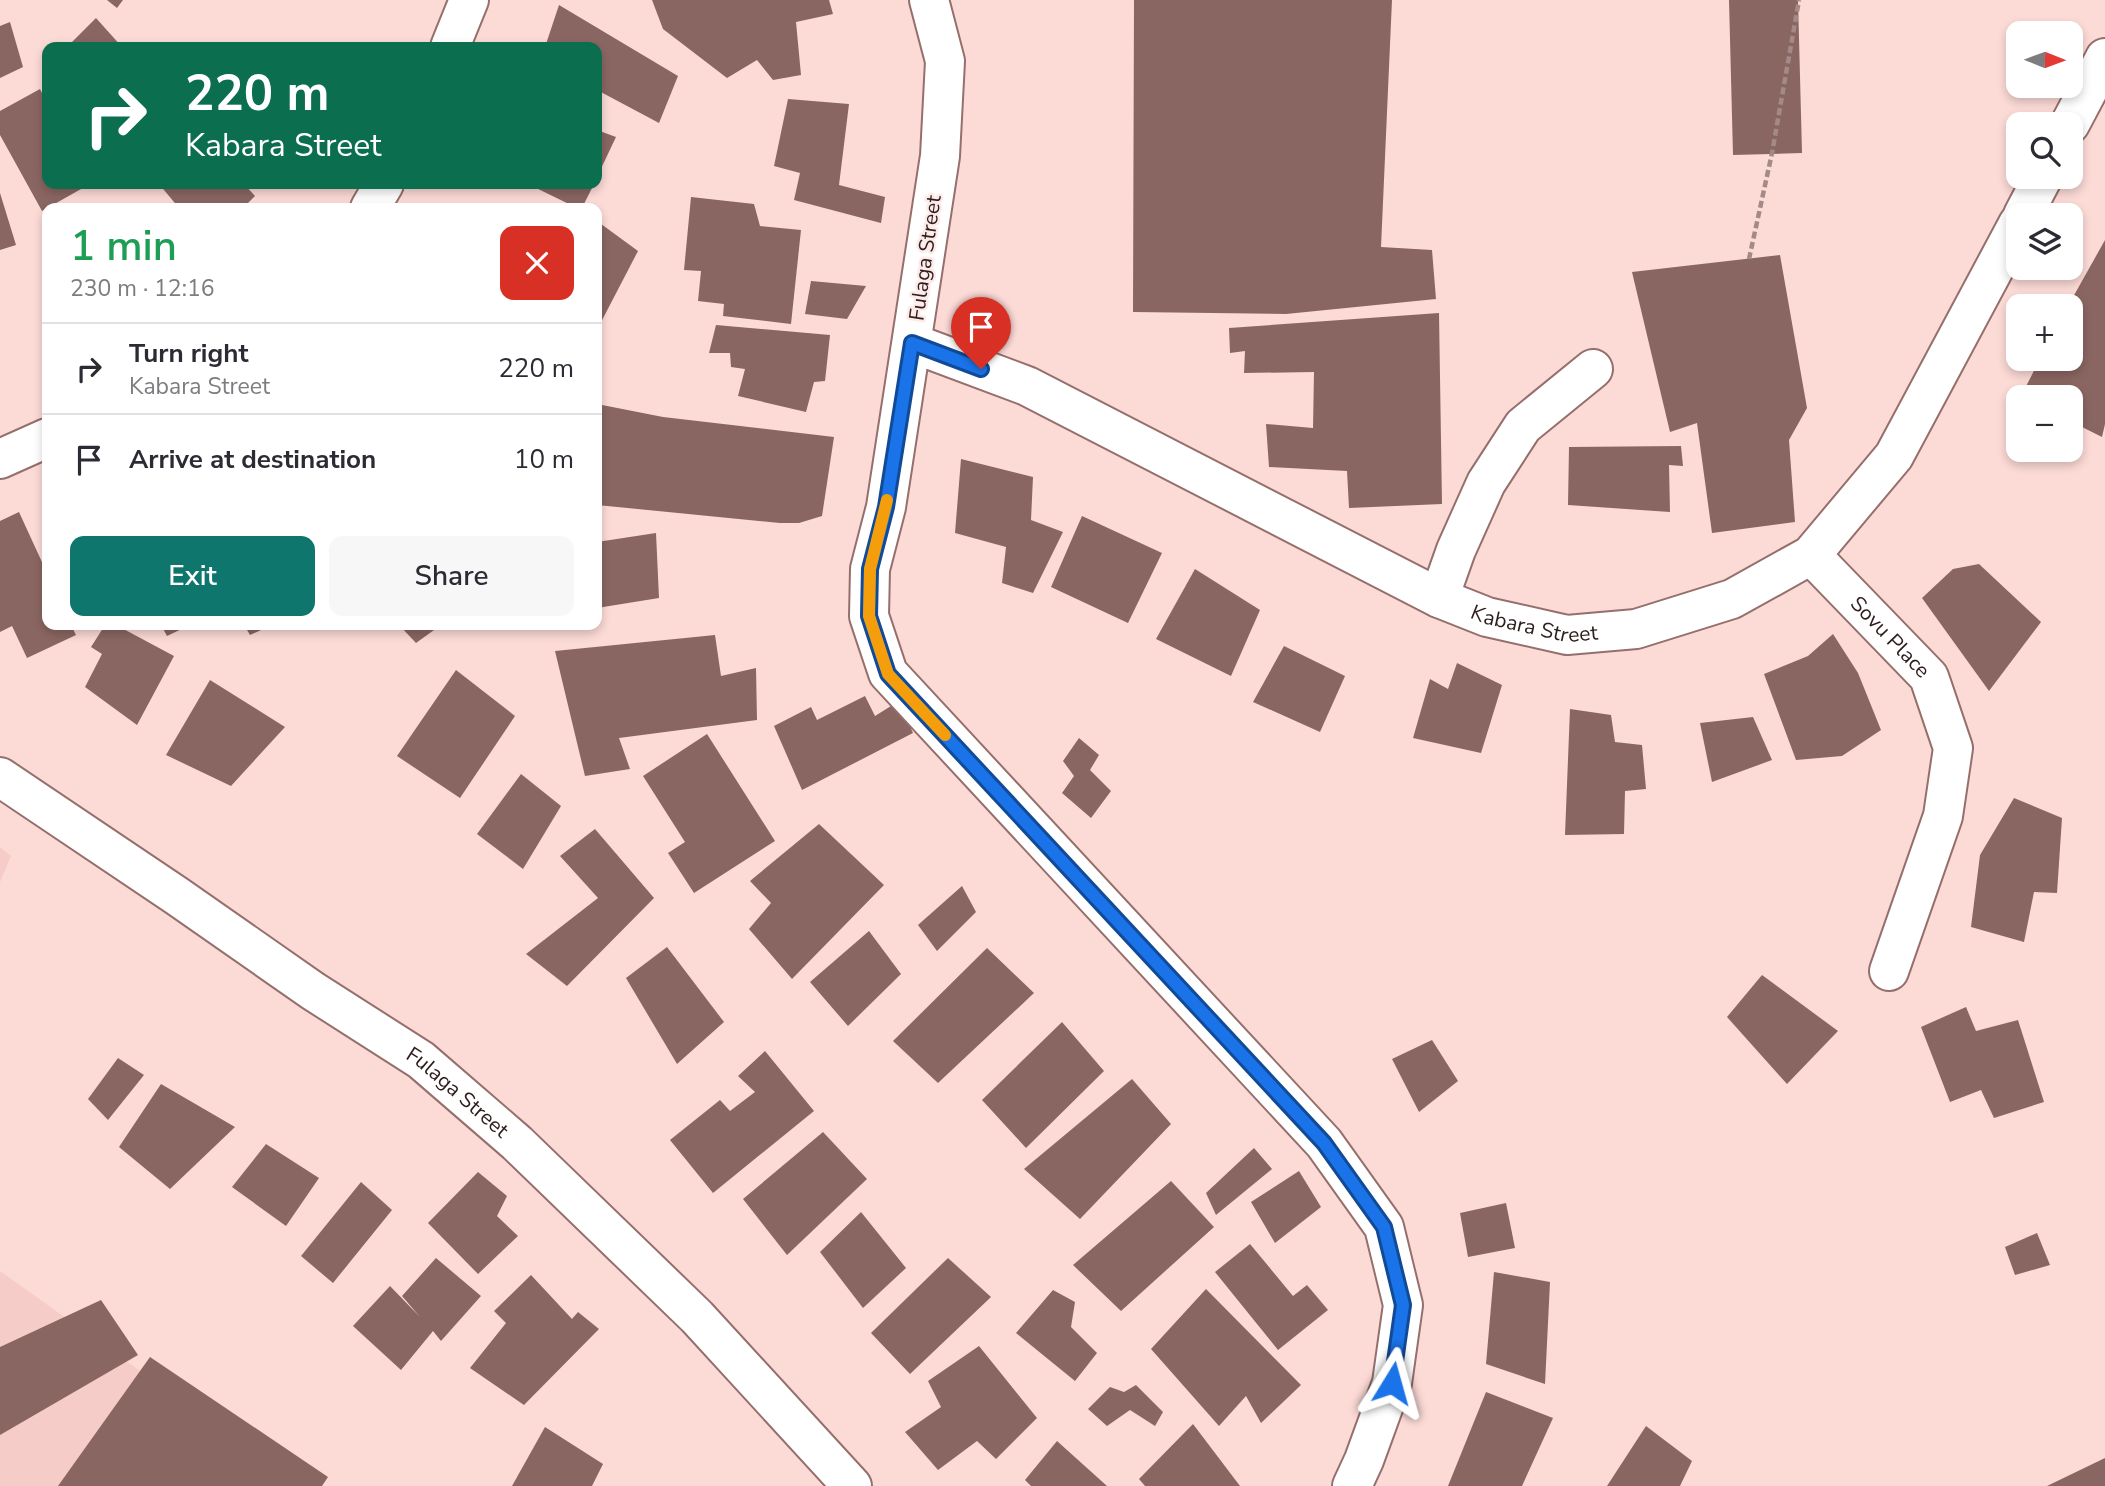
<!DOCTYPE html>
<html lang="en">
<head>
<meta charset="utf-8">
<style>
	body { margin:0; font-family:"Nunito Sans",sans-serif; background:#f7f7f7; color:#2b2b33; height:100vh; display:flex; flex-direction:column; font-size:26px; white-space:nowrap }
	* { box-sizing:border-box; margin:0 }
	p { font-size:23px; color:#7c7c81 }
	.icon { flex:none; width:38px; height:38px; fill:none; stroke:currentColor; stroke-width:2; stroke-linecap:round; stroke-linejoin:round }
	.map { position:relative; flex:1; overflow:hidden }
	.sheet { position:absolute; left:42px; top:203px; width:560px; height:427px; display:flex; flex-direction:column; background:#fff; border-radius:14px; box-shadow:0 4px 10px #0003 }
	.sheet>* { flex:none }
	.hud { position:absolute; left:42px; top:42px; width:560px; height:147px; border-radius:14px; box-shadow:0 4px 10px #0003; background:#0b6e4f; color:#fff; overflow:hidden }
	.needle { width:46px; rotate:91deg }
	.buttons { position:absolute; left:2006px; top:21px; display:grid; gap:14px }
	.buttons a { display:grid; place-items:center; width:77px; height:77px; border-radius:14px; background:#fff; box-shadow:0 4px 10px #0003; font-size:35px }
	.pin { position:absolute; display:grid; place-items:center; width:60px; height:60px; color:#fff; margin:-72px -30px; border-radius:50% 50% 50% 0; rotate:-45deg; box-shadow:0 0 7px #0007 }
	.pin .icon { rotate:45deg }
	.me { position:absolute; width:77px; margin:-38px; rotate:8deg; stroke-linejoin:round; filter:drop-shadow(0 0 5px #0008) }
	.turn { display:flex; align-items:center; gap:24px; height:147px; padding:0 28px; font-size:32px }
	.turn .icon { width:91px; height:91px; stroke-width:2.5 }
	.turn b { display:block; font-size:49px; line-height:60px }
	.round { display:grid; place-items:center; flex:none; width:74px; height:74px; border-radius:14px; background:#f7f7f7 }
	.head { display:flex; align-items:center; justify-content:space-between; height:119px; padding:0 28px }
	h1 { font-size:42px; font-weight:600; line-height:52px; color:#1e9e55 }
	.action { display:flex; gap:14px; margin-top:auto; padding:14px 28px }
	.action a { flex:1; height:80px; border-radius:14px; background:#0f766e; color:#fff; font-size:28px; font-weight:600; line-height:80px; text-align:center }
	.action a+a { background:#f7f7f7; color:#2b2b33 }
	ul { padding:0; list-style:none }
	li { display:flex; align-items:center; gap:21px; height:91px; padding:0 28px; border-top:2px solid #e1e1e2 }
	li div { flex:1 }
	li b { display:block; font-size:26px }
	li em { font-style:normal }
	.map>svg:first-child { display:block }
	.built { fill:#f5ccc8 }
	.building { fill:#8a6662 }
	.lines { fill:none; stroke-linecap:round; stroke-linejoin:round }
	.minor-casing { stroke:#956f6b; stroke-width:42 }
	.path { stroke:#a48a87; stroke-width:4.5; stroke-dasharray:7 3.5; stroke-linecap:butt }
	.minor { stroke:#fff; stroke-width:38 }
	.route-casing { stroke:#114b97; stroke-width:18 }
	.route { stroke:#1a73e8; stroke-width:12 }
	.slow { stroke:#f59e0b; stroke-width:12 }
	.labels { text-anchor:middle; stroke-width:5; stroke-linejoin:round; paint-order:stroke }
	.street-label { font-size:21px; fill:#2d1d1c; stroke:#fdebe9 }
</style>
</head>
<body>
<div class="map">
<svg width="2105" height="1486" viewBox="0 0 2105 1486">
	<rect width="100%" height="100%" fill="#fcdad6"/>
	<g class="built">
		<path d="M 0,847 L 11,856 L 0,882 Z"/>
		<path d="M 0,1271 L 301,1486 L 0,1486 Z"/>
	</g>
	<g class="building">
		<path d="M 107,0 L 123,0 L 117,8 Z"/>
		<path d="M 652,0 L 829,0 L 833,14 L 796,22 L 801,75 L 773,80 L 757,60 L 727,78 L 663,29 Z"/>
		<path d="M 1134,0 L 1392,0 L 1381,247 L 1432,250 L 1436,299 L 1286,314 L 1133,312 Z"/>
		<path d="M 1729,0 L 1798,0 L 1802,153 L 1733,155 Z"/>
		<path d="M 559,5 L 678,76 L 659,123 L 597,90 L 597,47 L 545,47 Z"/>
		<path d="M 96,18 L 122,47 L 67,47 Z"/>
		<path d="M 10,22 L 23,67 L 0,78 L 0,26 Z"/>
		<path d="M 40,89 L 47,103 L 47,184 L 90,184 L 42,211 L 0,135 L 0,111 Z"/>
		<path d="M 788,99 L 849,104 L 839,185 L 885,197 L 881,223 L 794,200 L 800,173 L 774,166 Z"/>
		<path d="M 597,130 L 616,137 L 597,177 Z"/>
		<path d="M 159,184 L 244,184 L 255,196 L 243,208 L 179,208 Z"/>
		<path d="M 528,184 L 594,184 L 582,208 L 577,208 Z"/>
		<path d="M 0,193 L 16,245 L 0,250 Z"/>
		<path d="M 691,197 L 754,204 L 760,226 L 801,230 L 791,324 L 723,316 L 724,304 L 698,301 L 701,271 L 684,270 Z"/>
		<path d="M 597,221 L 638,251 L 599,326 L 597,325 Z"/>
		<path d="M 2105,240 L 2105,424 L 2102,437 L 2070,421 L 2070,397 L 2021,396 L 2040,359 L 2070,359 L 2070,306 L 2068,306 Z"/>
		<path d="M 1780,255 L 1807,408 L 1789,440 L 1795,522 L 1712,533 L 1697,423 L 1670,432 L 1632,272 Z"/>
		<path d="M 811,281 L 866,286 L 847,319 L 805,314 Z"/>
		<path d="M 1439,313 L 1442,504 L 1349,508 L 1347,471 L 1269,467 L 1266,424 L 1313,428 L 1314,372 L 1244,373 L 1245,351 L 1230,353 L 1229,328 Z"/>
		<path d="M 716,325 L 830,335 L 825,381 L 814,382 L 806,412 L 738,396 L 745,369 L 731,367 L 730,353 L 709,353 Z"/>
		<path d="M 597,404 L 663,417 L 834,437 L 822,516 L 799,523 L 780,523 L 597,505 Z"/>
		<path d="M 1681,446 L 1683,466 L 1669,465 L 1670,512 L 1568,505 L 1569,447 Z"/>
		<path d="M 961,459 L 1033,477 L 1031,520 L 1063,532 L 1033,593 L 1002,583 L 1006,547 L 955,533 Z"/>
		<path d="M 19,512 L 47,573 L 47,625 L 71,625 L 76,635 L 27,658 L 12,626 L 0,632 L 0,521 Z"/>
		<path d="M 1082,516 L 1162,553 L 1128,623 L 1051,587 Z"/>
		<path d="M 656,533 L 659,598 L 597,608 L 597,542 Z"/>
		<path d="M 1979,564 L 2041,622 L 1989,691 L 1922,598 L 1953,569 Z"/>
		<path d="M 1195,569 L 1260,610 L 1231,676 L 1156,639 Z"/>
		<path d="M 105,625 L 116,625 L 174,656 L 137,725 L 85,687 L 102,654 L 91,647 Z"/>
		<path d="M 161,625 L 190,625 L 167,636 Z"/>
		<path d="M 244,625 L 272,625 L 250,635 Z"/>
		<path d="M 399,625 L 441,625 L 416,643 Z"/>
		<path d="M 1833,634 L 1858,673 L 1881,730 L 1842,756 L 1796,760 L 1764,674 L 1808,656 Z"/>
		<path d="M 715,635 L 721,676 L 756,668 L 757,720 L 619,738 L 630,769 L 585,776 L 555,651 Z"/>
		<path d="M 1284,646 L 1345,676 L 1320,732 L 1253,702 Z"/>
		<path d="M 1457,663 L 1502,685 L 1481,753 L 1413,738 L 1430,679 L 1448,689 Z"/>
		<path d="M 456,670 L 515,716 L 460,798 L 397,756 Z"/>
		<path d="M 210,680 L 285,727 L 231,786 L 166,755 Z"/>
		<path d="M 865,696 L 875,716 L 899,701 L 913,733 L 802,790 L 774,726 L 811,707 L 817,720 Z"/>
		<path d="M 1570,709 L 1611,715 L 1615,742 L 1642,745 L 1646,789 L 1625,791 L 1624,834 L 1565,835 Z"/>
		<path d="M 1753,717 L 1772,760 L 1712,782 L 1700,723 Z"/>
		<path d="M 707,734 L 775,841 L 694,893 L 668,853 L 685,842 L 643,776 Z"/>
		<path d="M 1079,738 L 1099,755 L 1090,770 L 1111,791 L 1091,818 L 1062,793 L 1074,776 L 1063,761 Z"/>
		<path d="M 521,774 L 561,806 L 523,869 L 477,834 Z"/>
		<path d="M 2014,798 L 2062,818 L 2057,893 L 2034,892 L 2024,942 L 1971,927 L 1980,855 Z"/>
		<path d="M 819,824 L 884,885 L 792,979 L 749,929 L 771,903 L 750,881 Z"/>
		<path d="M 595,829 L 654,898 L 567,986 L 526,954 L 598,898 L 560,856 Z"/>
		<path d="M 962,886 L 976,912 L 937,951 L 918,925 Z"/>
		<path d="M 869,931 L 901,974 L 848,1026 L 810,982 Z"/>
		<path d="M 667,947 L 724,1022 L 677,1064 L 626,978 Z"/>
		<path d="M 987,948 L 1034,993 L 938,1083 L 893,1041 Z"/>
		<path d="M 1762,975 L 1838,1031 L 1787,1084 L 1727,1017 Z"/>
		<path d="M 1966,1007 L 1976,1031 L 2018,1020 L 2044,1102 L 1994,1118 L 1981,1090 L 1950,1102 L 1921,1027 Z"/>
		<path d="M 1062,1022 L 1104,1071 L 1026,1148 L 982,1100 Z"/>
		<path d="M 1432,1040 L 1458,1081 L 1419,1112 L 1392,1059 Z"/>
		<path d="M 765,1051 L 814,1111 L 713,1193 L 670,1140 L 720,1100 L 730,1111 L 755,1092 L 738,1076 Z"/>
		<path d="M 118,1058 L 144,1075 L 108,1120 L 88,1099 Z"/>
		<path d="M 1132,1079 L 1171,1124 L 1080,1219 L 1024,1169 Z"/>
		<path d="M 161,1084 L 235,1127 L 170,1189 L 119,1147 Z"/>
		<path d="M 823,1132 L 867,1179 L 787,1255 L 743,1199 Z"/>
		<path d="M 266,1144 L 319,1178 L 286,1226 L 232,1187 Z"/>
		<path d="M 1254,1148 L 1272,1169 L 1216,1215 L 1206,1193 Z"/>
		<path d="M 1299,1171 L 1321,1207 L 1275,1243 L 1251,1202 Z"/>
		<path d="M 478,1172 L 507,1196 L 497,1216 L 518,1236 L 478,1274 L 428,1223 Z"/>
		<path d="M 1171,1181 L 1214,1227 L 1121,1311 L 1073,1265 Z"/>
		<path d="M 361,1182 L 392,1210 L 333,1283 L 301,1256 Z"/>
		<path d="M 1506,1203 L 1515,1248 L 1468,1257 L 1460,1213 Z"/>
		<path d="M 861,1212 L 906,1268 L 863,1308 L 820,1252 Z"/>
		<path d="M 2037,1233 L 2050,1265 L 2015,1275 L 2005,1247 Z"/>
		<path d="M 1250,1244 L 1293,1296 L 1307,1285 L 1328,1310 L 1278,1350 L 1215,1272 Z"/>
		<path d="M 436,1258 L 481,1296 L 441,1341 L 433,1331 L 401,1370 L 353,1326 L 390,1286 L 420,1317 L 402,1296 Z"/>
		<path d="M 948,1258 L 991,1297 L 910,1374 L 871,1333 Z"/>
		<path d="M 1494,1272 L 1550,1282 L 1545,1384 L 1486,1364 Z"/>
		<path d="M 531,1275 L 572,1319 L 578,1312 L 599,1329 L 524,1405 L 470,1368 L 506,1323 L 494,1311 Z"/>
		<path d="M 1206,1289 L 1301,1385 L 1261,1423 L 1246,1396 L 1219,1426 L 1151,1349 Z"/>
		<path d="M 1053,1290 L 1075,1302 L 1071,1327 L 1097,1353 L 1075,1381 L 1016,1333 Z"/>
		<path d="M 101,1300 L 138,1355 L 0,1435 L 0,1347 Z"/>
		<path d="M 979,1346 L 1037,1418 L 996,1459 L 977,1441 L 938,1470 L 905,1432 L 941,1407 L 928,1381 Z"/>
		<path d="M 150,1357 L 328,1477 L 322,1486 L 58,1486 Z"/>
		<path d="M 1136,1385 L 1163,1412 L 1155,1426 L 1130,1410 L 1107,1426 L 1088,1409 L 1110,1387 L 1124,1392 Z"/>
		<path d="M 1486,1392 L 1553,1418 L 1522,1486 L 1448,1486 Z"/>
		<path d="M 1193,1424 L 1240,1486 L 1145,1486 L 1139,1479 Z"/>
		<path d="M 1646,1426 L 1692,1461 L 1680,1486 L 1607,1486 Z"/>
		<path d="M 545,1427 L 603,1464 L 592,1486 L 512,1486 Z"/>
		<path d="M 1057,1441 L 1107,1486 L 1031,1486 L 1025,1480 Z"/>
		<path d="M 2105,1458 L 2105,1486 L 2047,1486 Z"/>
	</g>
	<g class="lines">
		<defs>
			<g id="minor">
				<path d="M 929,0 L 945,61 L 940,156 L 886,507 L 870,569 L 869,616 L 888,673 L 1324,1143 L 1384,1227 L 1403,1305 L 1392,1383 L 1364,1460 L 1352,1486"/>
				<path d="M 450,47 L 469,0"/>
				<path d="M 2070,124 L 2105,58"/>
				<path d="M 370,208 L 384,184"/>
				<path d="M 2023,215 L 2043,177"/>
				<path id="s1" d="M 912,343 L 1027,386 L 1439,598 L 1487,617 L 1567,635 L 1636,629 L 1732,599 L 1811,555 L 1894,456 L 2018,224"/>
				<path d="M 0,459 L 47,438"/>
				<path id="s2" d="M 1811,555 L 1929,677 L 1953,748 L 1943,816 L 1889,971"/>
				<path d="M 1439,598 L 1456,550 L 1486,483 L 1523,426 L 1593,369"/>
				<path id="s3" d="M 0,777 L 177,896 L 313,991 L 421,1060 L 517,1143 L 697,1317 L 852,1486"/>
			</g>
		</defs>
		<use href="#minor" class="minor-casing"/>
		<path class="path" d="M 1749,259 L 1772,153 L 1799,0"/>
		<use href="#minor" class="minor"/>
	</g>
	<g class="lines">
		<defs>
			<path id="route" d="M 981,369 L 912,343 L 886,507 L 870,569 L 869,616 L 888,674 L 1324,1143 L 1384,1227 L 1403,1305 L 1392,1383"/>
		</defs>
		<use href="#route" class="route-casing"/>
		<use href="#route" class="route"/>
		<path class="slow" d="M 887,500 L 870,569 L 869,616 L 888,674 L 945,735"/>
	</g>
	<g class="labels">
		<g class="street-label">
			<text transform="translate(925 258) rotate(-82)" y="7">Fulaga Street</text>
			<text dy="7" stroke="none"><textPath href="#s1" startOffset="686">Kabara Street</textPath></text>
			<text dy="7" stroke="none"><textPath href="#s2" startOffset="114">Sovu Place</textPath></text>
			<text dy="7" stroke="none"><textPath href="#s3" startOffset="556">Fulaga Street</textPath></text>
		</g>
	</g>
</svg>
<div class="buttons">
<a><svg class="needle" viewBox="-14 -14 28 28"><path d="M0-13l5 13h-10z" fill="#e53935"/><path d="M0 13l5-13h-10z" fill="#7c7c81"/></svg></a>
<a><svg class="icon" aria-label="search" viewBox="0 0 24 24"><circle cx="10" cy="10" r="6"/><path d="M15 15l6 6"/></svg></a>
<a><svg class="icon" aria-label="layers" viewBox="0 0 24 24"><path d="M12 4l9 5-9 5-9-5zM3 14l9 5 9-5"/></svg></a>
<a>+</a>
<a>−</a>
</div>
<div class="pin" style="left:981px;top:369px;background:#d93025"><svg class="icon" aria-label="arrive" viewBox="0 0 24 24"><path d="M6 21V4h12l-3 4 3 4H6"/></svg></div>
<svg class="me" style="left:1392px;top:1383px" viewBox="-20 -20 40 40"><path d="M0-17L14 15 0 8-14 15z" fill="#1a73e8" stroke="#fff" stroke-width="4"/></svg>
<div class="hud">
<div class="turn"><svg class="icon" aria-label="right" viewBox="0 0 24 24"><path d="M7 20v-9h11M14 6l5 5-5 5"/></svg><div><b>220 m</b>Kabara Street</div></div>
</div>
<section class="sheet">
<div class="head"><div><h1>1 min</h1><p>230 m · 12:16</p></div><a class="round" style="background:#d93025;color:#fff"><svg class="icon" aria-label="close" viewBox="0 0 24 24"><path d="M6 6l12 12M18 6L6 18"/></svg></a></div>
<ul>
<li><svg class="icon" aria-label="right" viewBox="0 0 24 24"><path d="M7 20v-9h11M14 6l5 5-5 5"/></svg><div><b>Turn right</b><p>Kabara Street</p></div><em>220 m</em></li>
<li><svg class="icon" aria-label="arrive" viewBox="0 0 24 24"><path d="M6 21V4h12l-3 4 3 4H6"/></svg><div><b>Arrive at destination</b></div><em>10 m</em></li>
</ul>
<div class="action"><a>Exit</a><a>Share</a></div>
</section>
</div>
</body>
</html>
